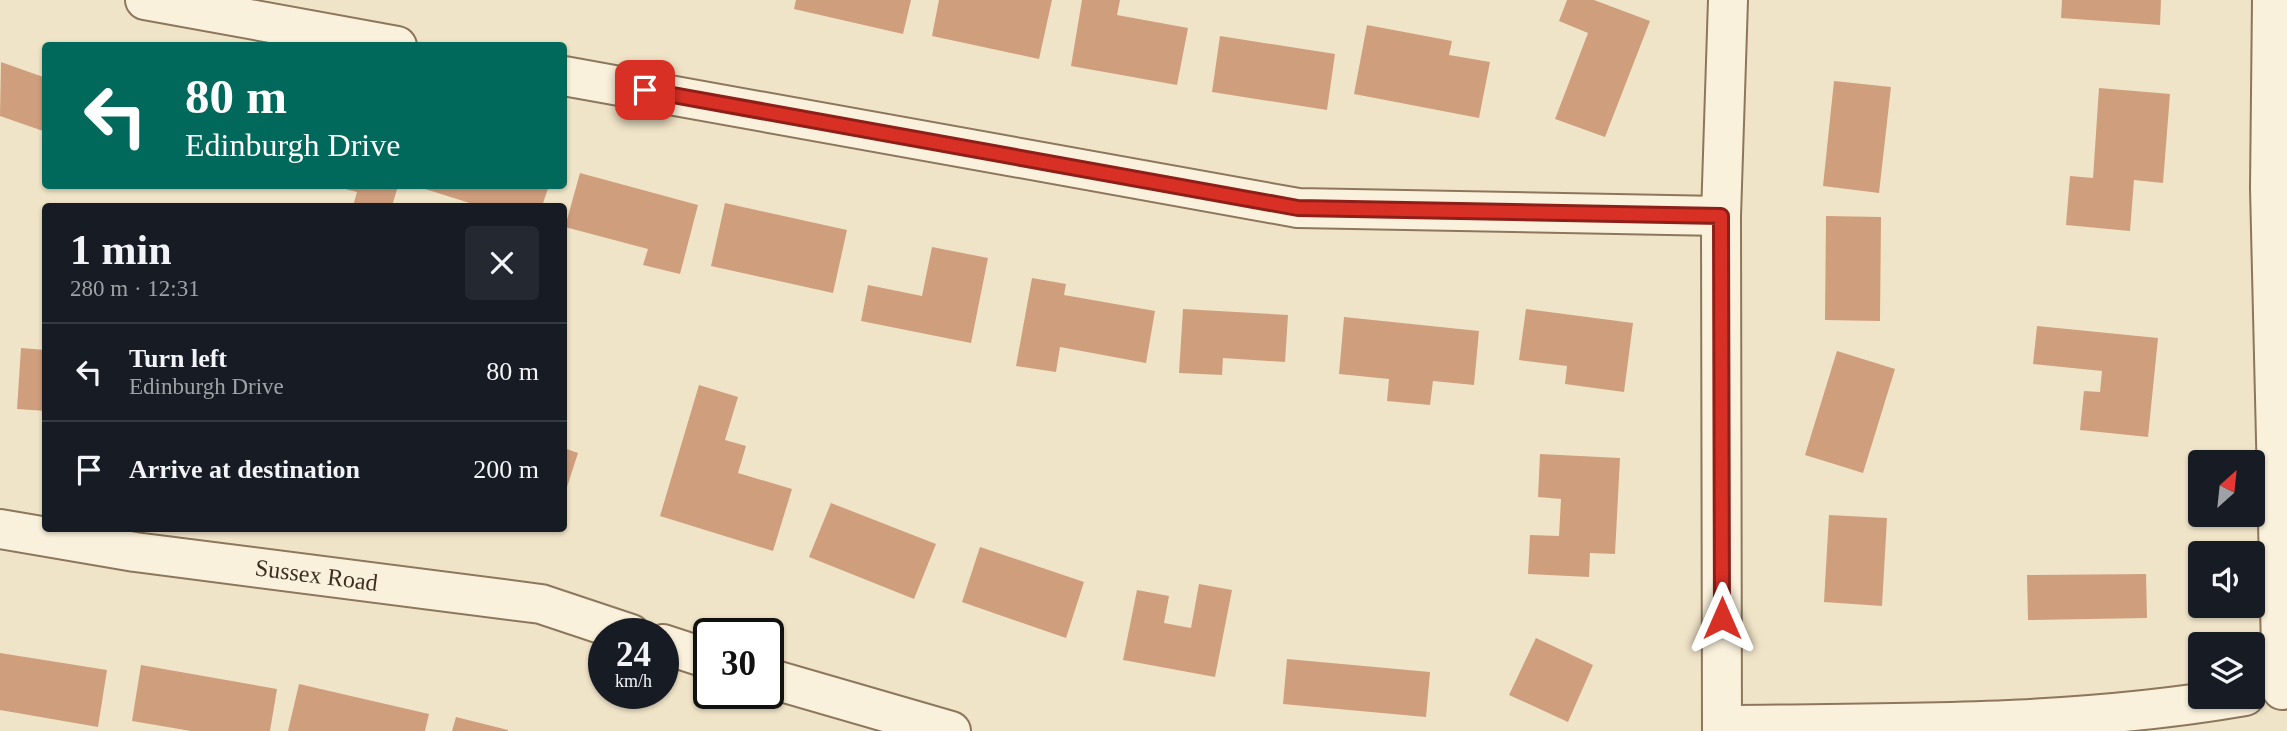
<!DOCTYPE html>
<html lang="en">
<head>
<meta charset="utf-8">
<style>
	body { margin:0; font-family:Georgia,serif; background:#242831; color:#f1f3f6; height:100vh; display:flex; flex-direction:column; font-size:26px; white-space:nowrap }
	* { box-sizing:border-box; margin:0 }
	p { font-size:23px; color:#9ea1a6 }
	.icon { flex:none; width:38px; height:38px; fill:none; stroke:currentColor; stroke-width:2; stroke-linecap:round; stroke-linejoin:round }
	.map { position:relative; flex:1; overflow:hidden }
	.sheet { position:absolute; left:42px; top:203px; width:525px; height:329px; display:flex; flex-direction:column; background:#171b24; border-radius:7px; box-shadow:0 2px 5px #0004 }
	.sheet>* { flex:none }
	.banner { position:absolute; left:42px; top:42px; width:525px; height:147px; border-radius:7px; box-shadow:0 2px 5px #0004; background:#00695c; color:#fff; overflow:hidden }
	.needle { width:46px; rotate:27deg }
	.controls { position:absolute; left:2188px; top:450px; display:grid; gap:14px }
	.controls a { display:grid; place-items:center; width:77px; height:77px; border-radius:7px; background:#171b24; box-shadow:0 2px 5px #0004; font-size:35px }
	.speed { position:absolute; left:588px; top:618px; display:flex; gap:14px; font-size:35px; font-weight:700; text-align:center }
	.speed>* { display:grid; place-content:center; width:91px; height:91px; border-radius:50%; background:#171b24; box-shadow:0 2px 5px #0004; line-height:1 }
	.speed small { font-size:18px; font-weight:400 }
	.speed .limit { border:4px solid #111; border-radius:10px; background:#fff; color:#111 }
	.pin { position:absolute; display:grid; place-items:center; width:60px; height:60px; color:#fff; margin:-30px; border-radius:14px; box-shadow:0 4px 10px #0006 }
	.me { position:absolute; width:77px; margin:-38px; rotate:0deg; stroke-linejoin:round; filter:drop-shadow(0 0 5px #0008) }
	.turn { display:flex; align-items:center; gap:24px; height:147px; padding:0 28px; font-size:32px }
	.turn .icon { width:91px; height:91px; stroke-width:2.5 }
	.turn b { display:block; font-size:49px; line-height:60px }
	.round { display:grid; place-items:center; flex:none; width:74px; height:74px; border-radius:7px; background:#242831 }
	.overview { display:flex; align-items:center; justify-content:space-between; height:119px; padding:0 28px }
	h1 { font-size:42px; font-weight:600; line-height:52px }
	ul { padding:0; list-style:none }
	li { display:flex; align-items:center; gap:21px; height:98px; padding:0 28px; border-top:2px solid #363941 }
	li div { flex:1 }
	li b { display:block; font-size:26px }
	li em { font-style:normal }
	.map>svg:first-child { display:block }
	.building { fill:#cf9f7d }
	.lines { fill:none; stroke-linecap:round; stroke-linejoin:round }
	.minor-casing { stroke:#8d765c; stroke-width:42 }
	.minor { stroke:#faf1dc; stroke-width:38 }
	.route-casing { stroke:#8d1f18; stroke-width:18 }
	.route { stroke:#d93025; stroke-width:12 }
	.labels { text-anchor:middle; stroke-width:7; stroke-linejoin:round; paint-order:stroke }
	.street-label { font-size:24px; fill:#3d2e20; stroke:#f7eed8 }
</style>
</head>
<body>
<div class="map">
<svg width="2287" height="731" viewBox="0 0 2287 731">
	<rect width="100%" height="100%" fill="#f0e4c8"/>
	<g class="building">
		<path d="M 796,0 L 911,0 L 903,34 L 794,9 Z"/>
		<path d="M 939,0 L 1052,0 L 1039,59 L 932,36 Z"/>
		<path d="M 1082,0 L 1120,0 L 1117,15 L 1188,28 L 1177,85 L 1071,66 Z"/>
		<path d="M 1567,0 L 1594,0 L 1650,21 L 1605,137 L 1555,119 L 1588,33 L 1559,21 Z"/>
		<path d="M 2062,0 L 2161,0 L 2160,25 L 2061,18 Z"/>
		<path d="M 1367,25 L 1452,41 L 1449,55 L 1490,62 L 1479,118 L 1354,94 Z"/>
		<path d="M 1220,36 L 1335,54 L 1327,110 L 1212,92 Z"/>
		<path d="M 1,62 L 46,78 L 46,132 L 0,116 Z"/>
		<path d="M 1834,81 L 1891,87 L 1879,193 L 1823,186 Z"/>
		<path d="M 2099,88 L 2170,94 L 2163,183 L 2134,180 L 2130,231 L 2066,225 L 2070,176 L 2093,178 Z"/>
		<path d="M 580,173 L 698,205 L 680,274 L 643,265 L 648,249 L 565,227 Z"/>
		<path d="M 334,186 L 398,186 L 392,206 L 353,206 L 357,192 Z"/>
		<path d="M 423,186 L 549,186 L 542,206 L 479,206 L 422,188 Z"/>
		<path d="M 725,203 L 847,230 L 833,293 L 711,266 Z"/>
		<path d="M 1826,216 L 1881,217 L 1880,321 L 1825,320 Z"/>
		<path d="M 932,247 L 988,258 L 971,343 L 861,321 L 868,285 L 922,296 Z"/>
		<path d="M 1032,278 L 1066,284 L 1064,295 L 1155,311 L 1146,363 L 1060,347 L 1056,372 L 1016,366 Z"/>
		<path d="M 1183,309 L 1288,315 L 1285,362 L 1223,358 L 1222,375 L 1179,373 Z"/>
		<path d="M 1526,309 L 1633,323 L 1624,392 L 1565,384 L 1567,366 L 1519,360 Z"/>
		<path d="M 1344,317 L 1479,331 L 1474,385 L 1433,381 L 1430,405 L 1387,401 L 1389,379 L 1339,374 Z"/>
		<path d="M 2037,326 L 2158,338 L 2148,437 L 2080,430 L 2084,391 L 2100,392 L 2102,371 L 2033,364 Z"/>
		<path d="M 21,348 L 46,350 L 46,411 L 17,409 Z"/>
		<path d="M 1837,351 L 1895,369 L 1863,473 L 1805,455 Z"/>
		<path d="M 699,385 L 738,397 L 725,440 L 746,446 L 738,473 L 792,489 L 773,551 L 660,516 Z"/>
		<path d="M 564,448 L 578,453 L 567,487 L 564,486 Z"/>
		<path d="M 1540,454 L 1620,458 L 1615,554 L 1590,553 L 1589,577 L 1528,574 L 1530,535 L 1559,536 L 1561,499 L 1538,497 Z"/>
		<path d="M 831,503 L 936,544 L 914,599 L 809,557 Z"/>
		<path d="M 1829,515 L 1887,518 L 1882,606 L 1824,602 Z"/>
		<path d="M 980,547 L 1084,582 L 1066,638 L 962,602 Z"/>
		<path d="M 2146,574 L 2147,618 L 2028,620 L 2027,575 Z"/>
		<path d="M 1199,584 L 1232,590 L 1215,677 L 1123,660 L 1137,590 L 1169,596 L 1164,623 L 1191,628 Z"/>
		<path d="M 1536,638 L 1593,665 L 1568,722 L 1509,695 Z"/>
		<path d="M 0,653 L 107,670 L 98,727 L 0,710 Z"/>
		<path d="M 1287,659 L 1430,672 L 1426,717 L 1283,704 Z"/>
		<path d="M 141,665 L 277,689 L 270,731 L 191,731 L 132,721 Z"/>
		<path d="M 299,684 L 429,714 L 425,731 L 288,731 Z"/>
		<path d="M 456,717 L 508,730 L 508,731 L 452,731 Z"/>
	</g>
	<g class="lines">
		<defs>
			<g id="minor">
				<path d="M 145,0 L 397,46"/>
				<path d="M 2272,0 L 2270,188 L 2282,690"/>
				<path d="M 564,76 L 1298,208 L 1721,216"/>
				<path id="s1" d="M 0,529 L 135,552 L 541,604 L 631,634"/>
				<path d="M 663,644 L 709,659"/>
				<path d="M 768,678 L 951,731"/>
				<path d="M 1723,725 C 1897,723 2072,726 2245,696"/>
				<path d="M 1722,731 L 1721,216 L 1728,0"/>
			</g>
		</defs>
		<use href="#minor" class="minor-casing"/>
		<use href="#minor" class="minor"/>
	</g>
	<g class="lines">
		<defs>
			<path id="route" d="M 645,90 L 1298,208 L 1721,216 L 1722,618"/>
		</defs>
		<use href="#route" class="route-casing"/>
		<use href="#route" class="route"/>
	</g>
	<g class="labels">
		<g class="street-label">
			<text dy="8" stroke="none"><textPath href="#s1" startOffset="320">Sussex Road</textPath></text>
		</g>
	</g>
</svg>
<div class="controls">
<a><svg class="needle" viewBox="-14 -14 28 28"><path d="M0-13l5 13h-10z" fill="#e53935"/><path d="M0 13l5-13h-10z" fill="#9ea1a6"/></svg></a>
<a><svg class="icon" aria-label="sound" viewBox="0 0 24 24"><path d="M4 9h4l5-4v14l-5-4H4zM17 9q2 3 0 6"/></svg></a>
<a><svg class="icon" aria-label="layers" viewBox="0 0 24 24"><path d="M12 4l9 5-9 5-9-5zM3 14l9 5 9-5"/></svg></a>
</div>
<div class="speed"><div>24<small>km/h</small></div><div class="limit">30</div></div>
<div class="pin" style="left:645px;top:90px;background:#d93025"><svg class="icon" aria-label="arrive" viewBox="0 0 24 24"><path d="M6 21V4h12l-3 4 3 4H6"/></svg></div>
<svg class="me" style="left:1722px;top:618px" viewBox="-20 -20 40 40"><path d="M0-17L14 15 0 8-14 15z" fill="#d93025" stroke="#fff" stroke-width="4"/></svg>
<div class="banner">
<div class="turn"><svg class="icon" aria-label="left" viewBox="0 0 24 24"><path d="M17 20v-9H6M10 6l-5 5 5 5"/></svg><div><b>80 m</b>Edinburgh Drive</div></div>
</div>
<section class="sheet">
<div class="overview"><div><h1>1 min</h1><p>280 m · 12:31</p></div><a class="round"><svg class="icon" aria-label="close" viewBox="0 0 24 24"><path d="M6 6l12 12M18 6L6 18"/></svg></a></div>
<ul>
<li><svg class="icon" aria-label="left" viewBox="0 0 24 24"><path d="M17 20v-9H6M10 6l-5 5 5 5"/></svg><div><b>Turn left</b><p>Edinburgh Drive</p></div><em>80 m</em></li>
<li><svg class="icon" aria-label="arrive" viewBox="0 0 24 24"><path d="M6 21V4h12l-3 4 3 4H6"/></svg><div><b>Arrive at destination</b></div><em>200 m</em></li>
</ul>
</section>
</div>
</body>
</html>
